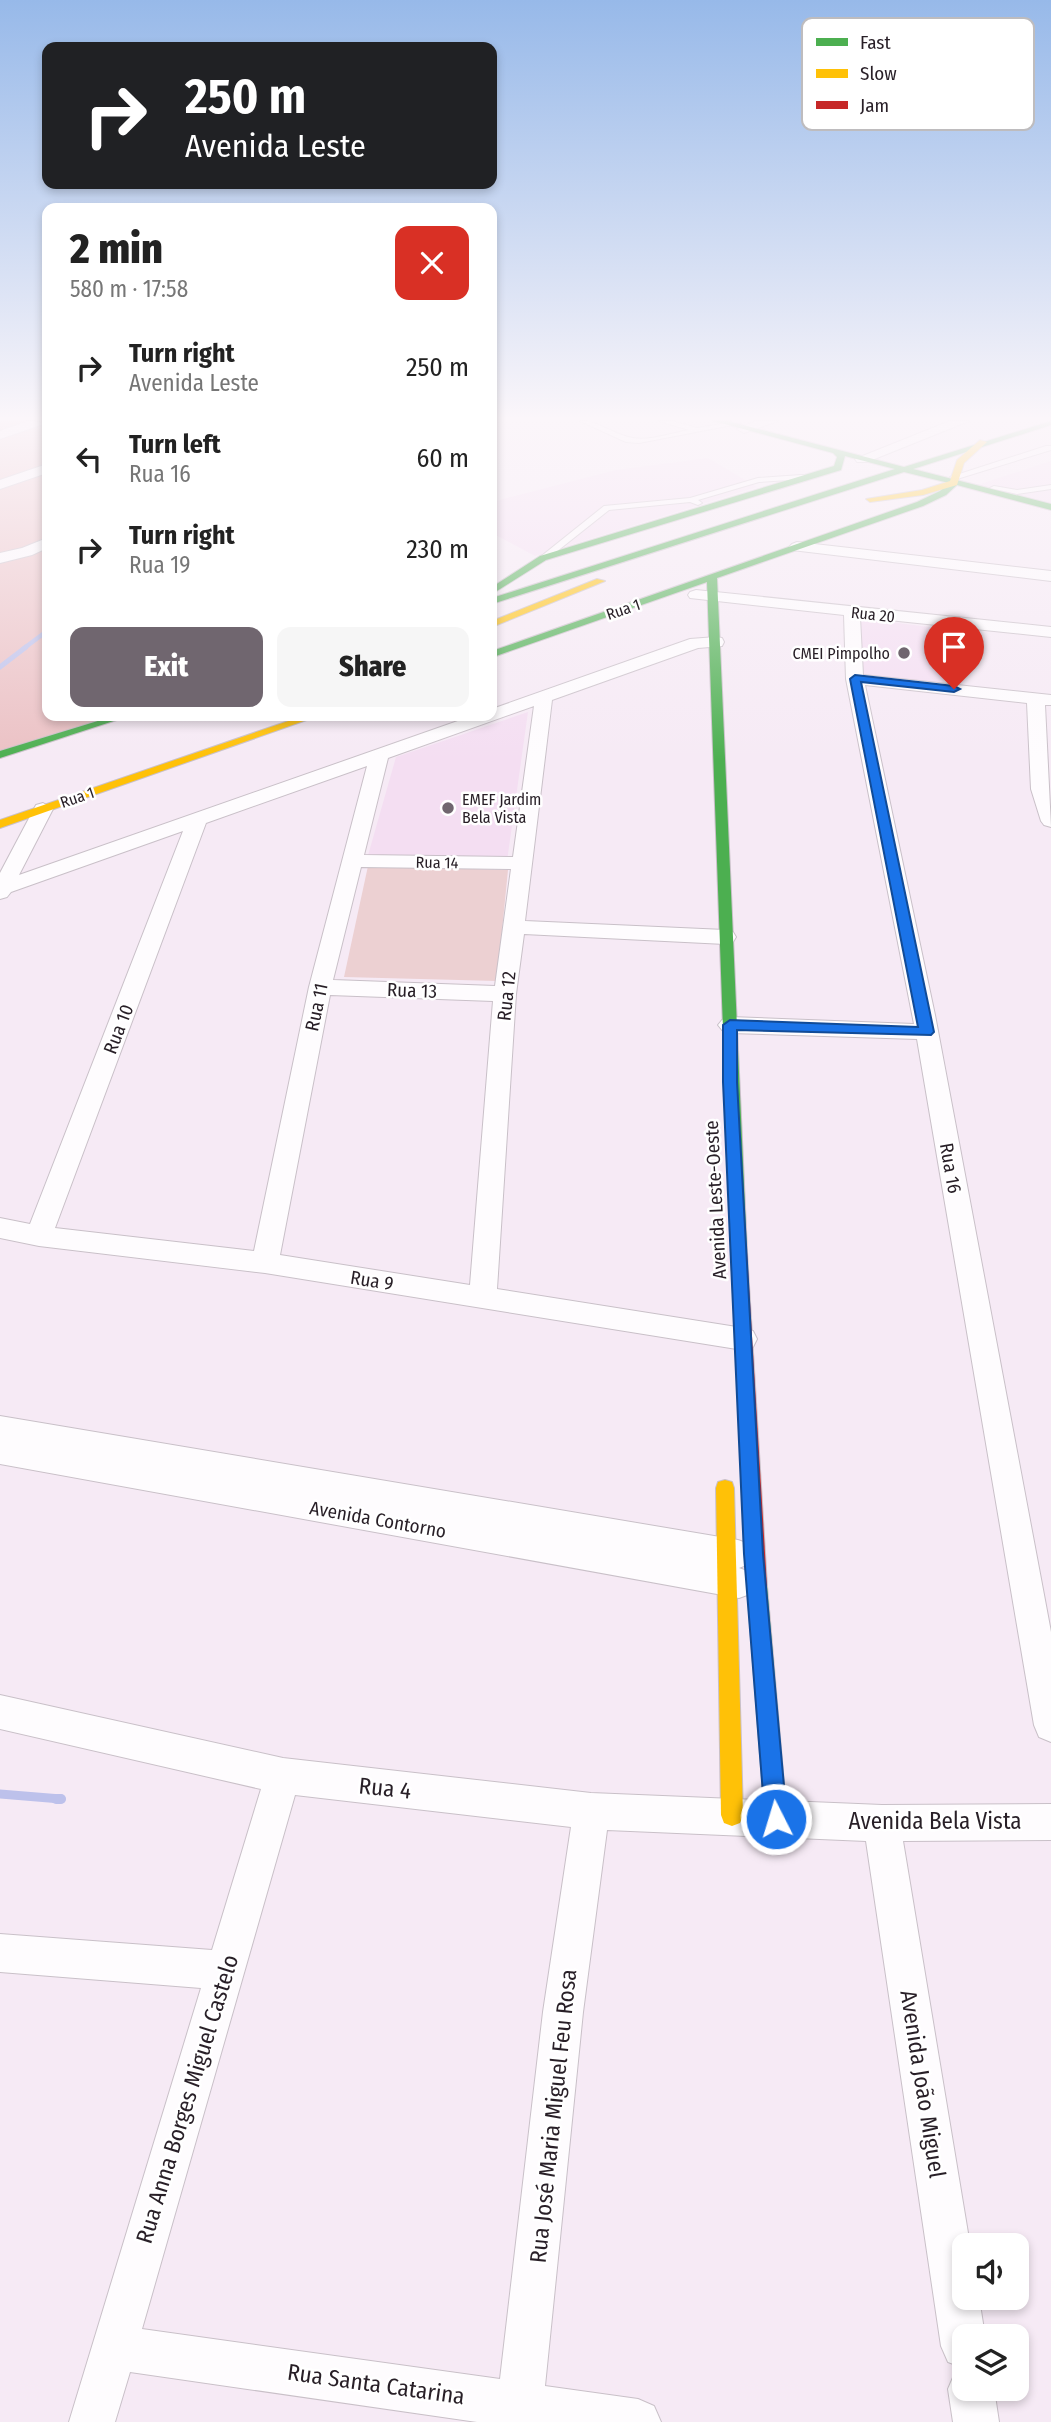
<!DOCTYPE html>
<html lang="en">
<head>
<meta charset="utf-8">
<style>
	body { margin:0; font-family:"Fira Sans Condensed",sans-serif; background:#f6f6f6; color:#222; height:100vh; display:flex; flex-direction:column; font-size:26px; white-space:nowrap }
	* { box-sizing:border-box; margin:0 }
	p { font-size:23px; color:#767676 }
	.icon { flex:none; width:38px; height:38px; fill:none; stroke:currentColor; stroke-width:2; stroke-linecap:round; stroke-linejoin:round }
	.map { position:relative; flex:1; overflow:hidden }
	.sheet { position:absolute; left:42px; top:203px; width:455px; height:518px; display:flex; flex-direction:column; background:#fff; border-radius:14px; box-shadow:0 4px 10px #0003 }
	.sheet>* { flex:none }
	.top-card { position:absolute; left:42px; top:42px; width:455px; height:147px; border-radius:14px; box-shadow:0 4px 10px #0003; background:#202124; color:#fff; overflow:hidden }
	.controls { position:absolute; left:952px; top:2233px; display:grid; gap:14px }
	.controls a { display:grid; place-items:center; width:77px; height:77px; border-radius:14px; background:#fff; box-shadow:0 4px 10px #0003; font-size:35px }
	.pin { position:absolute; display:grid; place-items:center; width:60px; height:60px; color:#fff; margin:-72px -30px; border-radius:50% 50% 50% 0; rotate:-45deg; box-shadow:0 0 7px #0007 }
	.pin .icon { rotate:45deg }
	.me { position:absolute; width:77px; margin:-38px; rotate:355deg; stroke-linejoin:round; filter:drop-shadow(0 0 5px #0008) }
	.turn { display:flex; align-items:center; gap:24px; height:147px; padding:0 28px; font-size:32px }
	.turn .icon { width:91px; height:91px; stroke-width:2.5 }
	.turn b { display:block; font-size:49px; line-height:60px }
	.round { display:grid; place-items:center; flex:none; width:74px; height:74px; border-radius:14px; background:#f6f6f6 }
	.overview { display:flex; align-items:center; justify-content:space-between; height:119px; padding:0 28px }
	h1 { font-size:42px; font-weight:800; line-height:52px }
	.cta { display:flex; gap:14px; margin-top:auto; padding:14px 28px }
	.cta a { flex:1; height:80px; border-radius:14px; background:#70666f; color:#fff; font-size:28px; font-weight:800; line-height:80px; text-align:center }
	.cta a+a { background:#f6f6f6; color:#222 }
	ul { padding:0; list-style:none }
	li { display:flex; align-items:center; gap:21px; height:91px; padding:0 28px }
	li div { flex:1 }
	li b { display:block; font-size:26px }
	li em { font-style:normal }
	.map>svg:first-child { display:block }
	.built { fill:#f4def2 }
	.green { fill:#ecd0d2 }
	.forest { fill:#ebc1c4 }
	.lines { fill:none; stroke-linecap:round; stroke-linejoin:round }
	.stream-far3 { stroke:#bdc1eb; stroke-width:4.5 }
	.stream-far2 { stroke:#bdc1eb; stroke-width:5 }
	.stream-far1 { stroke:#bdc1eb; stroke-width:9 }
	.stream { stroke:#bdc1eb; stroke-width:10 }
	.lane-casing { stroke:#c9c0c8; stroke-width:2 }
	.street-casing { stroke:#c9c0c8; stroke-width:2 }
	.fast-casing { stroke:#c9c0c8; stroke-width:2 }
	.slow-casing { stroke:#c9c0c8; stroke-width:2 }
	.jam-casing { stroke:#c9c0c8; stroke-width:2 }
	.lane { fill:#fefcfe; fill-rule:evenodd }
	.street { fill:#fefcfe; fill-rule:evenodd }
	.fast { fill:#4caf50; fill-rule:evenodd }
	.slow { fill:#ffc107; fill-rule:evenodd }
	.jam { fill:#c62828; fill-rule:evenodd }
	.route { fill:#1a73e8; stroke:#114b97; stroke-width:2 }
	.poi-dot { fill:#70666f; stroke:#fff; stroke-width:2.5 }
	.labels { text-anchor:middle; stroke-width:5; stroke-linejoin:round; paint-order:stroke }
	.far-street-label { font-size:16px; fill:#281f27; stroke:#fff }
	.far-poi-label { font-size:16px; fill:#281f27; stroke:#fff; text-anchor:end }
	.street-label { font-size:19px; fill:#281f27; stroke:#fff }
	.near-street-label { font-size:23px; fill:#281f27; stroke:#fff }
	.key { fill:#fff; stroke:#bebcbe; stroke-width:2 }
	.key-label { font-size:19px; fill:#281f27 }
</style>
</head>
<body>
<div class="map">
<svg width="1051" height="2422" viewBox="0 0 1051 2422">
	<rect width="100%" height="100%" fill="#f6eaf5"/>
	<g class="built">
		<path d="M 708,458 L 757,487 L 535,556 L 492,533 L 492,502 L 616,470 Z"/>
		<path d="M 1051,461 L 1051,511 L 965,489 Z"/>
		<path d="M 858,618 L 953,630 L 943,686 L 859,676 Z"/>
		<path d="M 528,712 L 507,861 L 367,859 L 396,757 Z"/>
	</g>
	<path class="green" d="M 368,866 L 508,870 L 497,981 L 344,977 Z"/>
	<path class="forest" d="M 0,421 L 47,421 L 47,716 L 118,716 L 0,752 Z"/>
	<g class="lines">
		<path class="stream-far3" d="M 23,649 L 47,631"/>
		<path class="stream-far2" d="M 0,667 L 26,647"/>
		<path class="stream-far1" d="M 0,1794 L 61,1799"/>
		<path class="stream" d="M 56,1799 L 61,1799"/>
		<defs>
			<g id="lane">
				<path d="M 580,421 C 599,421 614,435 633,438 C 650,441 672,433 689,430 L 659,421 L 672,421 L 697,428 L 728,423 L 732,425 L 639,443 L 626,442 Z"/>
				<path d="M 1046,446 L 1051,446 L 1051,450 L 957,479 L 950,477 Z"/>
				<path d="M 801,475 L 804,475 L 804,479 L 759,482 L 698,500 L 702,503 L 698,505 L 690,502 L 609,510 L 546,560 L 539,558 L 604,506 L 690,498 L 758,478 Z"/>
				<path d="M 1051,485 L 1051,489 L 1017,494 L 990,488 L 994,486 L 1017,490 Z"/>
			</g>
			<g id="street">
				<path d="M 28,421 L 47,423 L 0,439 L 0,431 Z"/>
				<path d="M 756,421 L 778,421 L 744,433 L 737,429 Z"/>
				<path d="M 950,421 L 969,421 L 867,462 L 857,462 L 855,459 Z"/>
				<path d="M 47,464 L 47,473 L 0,489 L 0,480 Z"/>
				<path d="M 47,538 L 47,548 L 32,555 L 0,563 L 0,553 L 22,548 Z"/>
				<path d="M 797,542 L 1051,571 L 1051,581 L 792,550 L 789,547 L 792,544 Z"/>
				<path d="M 696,590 L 1051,627 L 1051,637 L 860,617 L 863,675 L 1051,695 L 1051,705 L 1045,705 L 1051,827 L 1044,825 L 1041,821 L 1031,789 L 1027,703 L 865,685 L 935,1015 L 1051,1632 L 1051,1742 L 1039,1737 L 1034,1725 L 917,1039 L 730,1033 L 722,1030 L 718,1025 L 722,1020 L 730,1017 L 914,1024 L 846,679 L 844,615 L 690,598 L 688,595 L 690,592 Z"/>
				<path d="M 716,637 L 722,638 L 724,642 L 722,646 L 698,648 L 552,700 L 525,921 L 725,930 L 733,932 L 736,937 L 733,942 L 725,944 L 524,934 L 516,994 L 497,1289 L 743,1328 L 753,1331 L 757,1339 L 753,1347 L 743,1350 L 265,1273 L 39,1246 L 0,1238 L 0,1218 L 30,1224 L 183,831 L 11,892 L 7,897 L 0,899 L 0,873 L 36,805 L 43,803 L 53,809 L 19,875 L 472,716 L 492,716 L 492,709 L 690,639 ZM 534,706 L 513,857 L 364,855 L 388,758 ZM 367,766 L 309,987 L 254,1251 L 55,1228 L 206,823 ZM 361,867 L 511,869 L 495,986 L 333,980 ZM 330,995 L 493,1001 L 470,1285 L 280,1255 Z"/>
				<path d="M 0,1416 L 738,1540 L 749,1544 L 754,1554 L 749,1564 L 739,1568 L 750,1572 L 755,1583 L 750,1594 L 739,1598 L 0,1464 Z"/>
				<path d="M 0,1695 L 283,1758 L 591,1793 L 882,1805 L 1051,1804 L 1051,1840 L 903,1841 L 970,2245 L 964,2245 L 964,2298 L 979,2298 L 985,2336 L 964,2336 L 964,2368 L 948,2362 L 941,2346 L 866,1841 L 607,1830 L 583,2012 L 545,2386 L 638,2399 L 654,2406 L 661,2422 L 477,2422 L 130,2372 L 115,2422 L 69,2422 L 201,1988 L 0,1972 L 0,1934 L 212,1950 L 261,1789 L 0,1729 ZM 295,1795 L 571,1827 L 543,2012 L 500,2379 L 142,2329 Z"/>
				<path d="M 964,2369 L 964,2389 L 994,2389 L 999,2422 L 953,2422 L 948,2389 L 955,2373 Z"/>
			</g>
			<g id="fast">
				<path d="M 713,421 L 728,421 L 904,467 L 1051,421 L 1051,425 L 913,469 L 1051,504 L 1051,510 L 957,485 L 946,495 L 923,506 L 717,578 L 747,1252 L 745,1256 L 733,1256 L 731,1252 L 707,582 L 496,656 L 492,657 L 492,651 L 917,502 L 940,491 L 949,483 L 904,472 L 492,604 L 492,598 L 895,469 L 845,456 L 841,470 L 546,560 L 492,594 L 492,587 L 540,556 L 834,466 L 837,457 L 833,453 Z"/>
				<path d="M 114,716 L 129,716 L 0,758 L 0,751 Z"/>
				<path d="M 757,1577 L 764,1580 L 767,1586 L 787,1819 L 784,1827 L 776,1830 L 768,1827 L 765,1819 L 747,1586 L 750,1580 Z"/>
			</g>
			<g id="slow">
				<path d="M 980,440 L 987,442 L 964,463 L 957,485 L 923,495 L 870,502 L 866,499 L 922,490 L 950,481 L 957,460 Z"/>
				<path d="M 597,579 L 605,581 L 492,627 L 492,621 Z"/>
				<path d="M 303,716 L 318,716 L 0,828 L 0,820 Z"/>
				<path d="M 725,1480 L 732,1482 L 734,1488 L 743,1815 L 740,1823 L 732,1826 L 724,1823 L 721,1815 L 716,1488 L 718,1482 Z"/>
			</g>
			<path id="jam" d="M 739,1246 L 745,1248 L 747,1252 L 767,1586 L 764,1592 L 757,1595 L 750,1592 L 747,1586 L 731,1252 L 733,1248 Z"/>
		</defs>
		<use href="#lane" class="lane-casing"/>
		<use href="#street" class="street-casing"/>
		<use href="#fast" class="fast-casing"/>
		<use href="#slow" class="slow-casing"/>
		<use href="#jam" class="jam-casing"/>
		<use href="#lane" class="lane"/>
		<use href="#street" class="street"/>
		<use href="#fast" class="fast"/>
		<use href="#slow" class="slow"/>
		<use href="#jam" class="jam"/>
	</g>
	<linearGradient id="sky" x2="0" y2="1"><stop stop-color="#97b9e9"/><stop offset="0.55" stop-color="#fbf6fa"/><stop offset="1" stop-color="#fbf6fa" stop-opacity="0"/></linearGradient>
	<rect width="1051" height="761" fill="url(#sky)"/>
	<path class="route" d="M 855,675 L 954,686 L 960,689 L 954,692 L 861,682 L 934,1032 L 931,1035 L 737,1030 L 737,1082 L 763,1554 L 787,1819 L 784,1826 L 776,1830 L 768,1826 L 765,1819 L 744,1554 L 723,1082 L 723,1025 L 730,1020 L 918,1027 L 850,679 Z"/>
	<g class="poi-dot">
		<circle cx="904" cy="653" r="7"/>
		<circle cx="448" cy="808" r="7"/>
	</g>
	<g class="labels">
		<g class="far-street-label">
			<text transform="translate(623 609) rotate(-19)" y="6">Rua 1</text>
			<text transform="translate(873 614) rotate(6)" y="6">Rua 20</text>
			<text transform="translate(77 797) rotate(-19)" y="6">Rua 1</text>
			<text transform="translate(437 862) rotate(1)" y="6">Rua 14</text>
		</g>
		<g class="far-poi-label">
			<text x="890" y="659">CMEI Pimpolho</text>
			<text x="462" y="805" text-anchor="start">EMEF Jardim<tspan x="462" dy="18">Bela Vista</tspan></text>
		</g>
		<g class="street-label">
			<text transform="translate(412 990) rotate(2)" y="7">Rua 13</text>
			<text transform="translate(506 996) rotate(-84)" y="7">Rua 12</text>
			<text transform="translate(316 1007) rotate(-78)" y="7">Rua 11</text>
			<text transform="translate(118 1029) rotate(-69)" y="7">Rua 10</text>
			<text transform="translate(951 1168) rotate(80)" y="7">Rua 16</text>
			<text transform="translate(715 1200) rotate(-93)" y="7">Avenida Leste-Oeste</text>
			<text transform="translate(372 1280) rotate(9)" y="7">Rua 9</text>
			<text transform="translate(378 1519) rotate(10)" y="7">Avenida Contorno</text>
		</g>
		<g class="near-street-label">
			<text transform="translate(385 1788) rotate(6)" y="8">Rua 4</text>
			<text x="935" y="1829">Avenida Bela Vista</text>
			<text transform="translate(923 2084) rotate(81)" y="8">Avenida João Miguel</text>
			<text transform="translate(187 2099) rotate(-73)" y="8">Rua Anna Borges Miguel Castelo</text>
			<text transform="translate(553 2116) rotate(-84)" y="8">Rua José Maria Miguel Feu Rosa</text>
			<text transform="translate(376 2384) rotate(8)" y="8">Rua Santa Catarina</text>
		</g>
	</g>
	<rect x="802" y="18" width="232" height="112" rx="10" class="key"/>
	<rect x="816" y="38" width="32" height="8" fill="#4caf50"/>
	<rect x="816" y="69" width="32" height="9" fill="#ffc107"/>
	<rect x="816" y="101" width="32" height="8" fill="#c62828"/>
	<g class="key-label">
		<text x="860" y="49">Fast</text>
		<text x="860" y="80">Slow</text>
		<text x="860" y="112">Jam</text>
	</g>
</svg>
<div class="controls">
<a><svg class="icon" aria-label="sound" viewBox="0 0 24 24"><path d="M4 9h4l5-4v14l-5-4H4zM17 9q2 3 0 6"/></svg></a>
<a><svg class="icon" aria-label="layers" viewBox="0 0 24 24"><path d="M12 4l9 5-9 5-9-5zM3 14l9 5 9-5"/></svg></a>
</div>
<div class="pin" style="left:954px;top:689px;background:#d93025"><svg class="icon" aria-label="arrive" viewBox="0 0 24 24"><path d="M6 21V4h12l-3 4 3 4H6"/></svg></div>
<svg class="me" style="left:776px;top:1819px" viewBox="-20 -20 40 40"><circle r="17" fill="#1a73e8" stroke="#fff" stroke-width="3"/><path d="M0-11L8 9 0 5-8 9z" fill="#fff"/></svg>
<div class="top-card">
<div class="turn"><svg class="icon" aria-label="right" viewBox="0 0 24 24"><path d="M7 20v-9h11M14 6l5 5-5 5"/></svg><div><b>250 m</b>Avenida Leste</div></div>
</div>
<section class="sheet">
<div class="overview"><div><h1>2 min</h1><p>580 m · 17:58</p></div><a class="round" style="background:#d93025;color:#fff"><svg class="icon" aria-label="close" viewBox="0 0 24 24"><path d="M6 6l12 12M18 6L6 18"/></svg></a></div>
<ul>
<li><svg class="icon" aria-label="right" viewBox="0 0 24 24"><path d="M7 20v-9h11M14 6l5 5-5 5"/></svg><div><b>Turn right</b><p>Avenida Leste</p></div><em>250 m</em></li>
<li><svg class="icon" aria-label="left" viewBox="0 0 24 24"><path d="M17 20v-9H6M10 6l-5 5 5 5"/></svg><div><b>Turn left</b><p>Rua 16</p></div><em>60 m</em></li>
<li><svg class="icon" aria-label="right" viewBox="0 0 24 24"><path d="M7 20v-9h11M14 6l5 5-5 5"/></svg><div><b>Turn right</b><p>Rua 19</p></div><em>230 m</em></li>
</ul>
<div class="cta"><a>Exit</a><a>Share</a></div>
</section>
</div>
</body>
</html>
